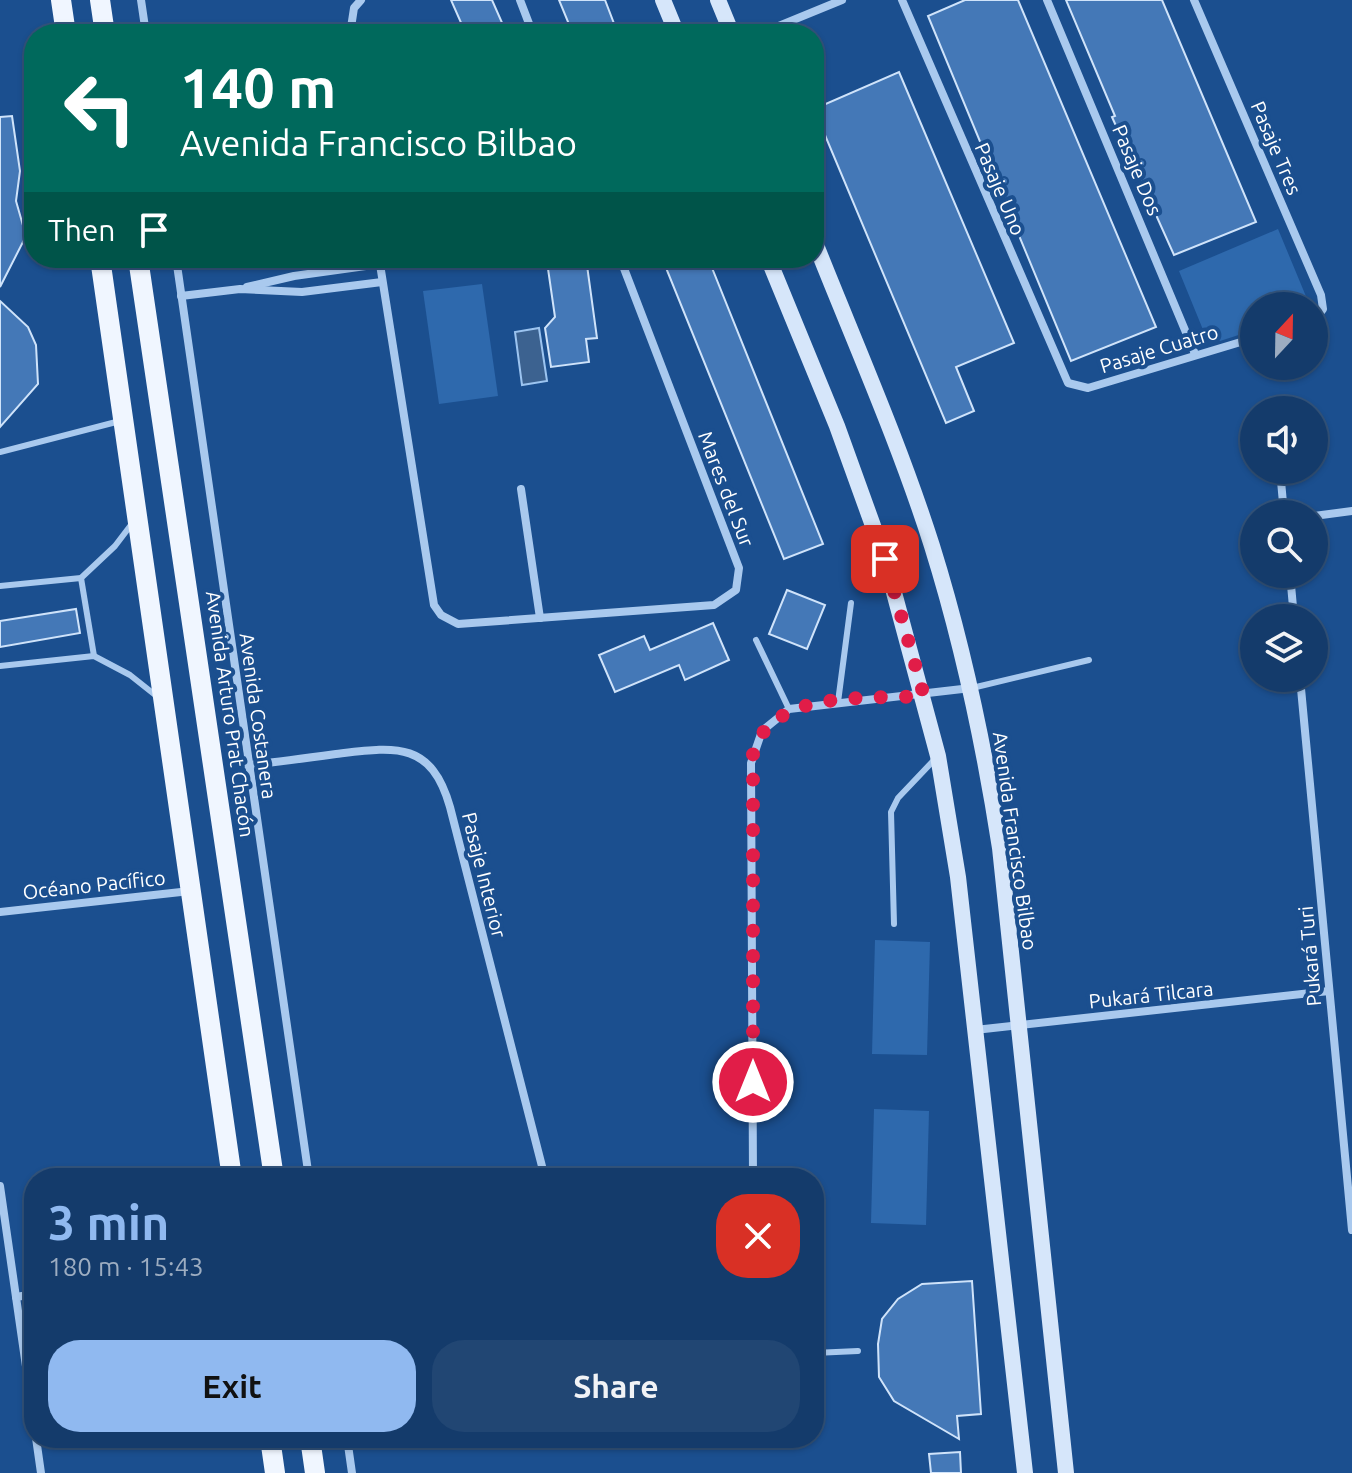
<!DOCTYPE html>
<html lang="en">
<head>
<meta charset="utf-8">
<style>
	body { margin:0; font-family:Ubuntu,sans-serif; background:#214673; color:#f1f3f6; height:100vh; display:flex; flex-direction:column; font-size:30px; white-space:nowrap }
	* { box-sizing:border-box; margin:0 }
	p { font-size:26px; color:#9dadc1 }
	.icon { flex:none; width:44px; height:44px; fill:none; stroke:currentColor; stroke-width:2; stroke-linecap:round; stroke-linejoin:round }
	.map { position:relative; flex:1; overflow:hidden }
	.side { position:absolute; left:24px; top:1168px; width:800px; height:280px; display:flex; flex-direction:column; background:#143b6b; border-radius:32px; box-shadow:0 2px 6px #0004,0 0 0 2px #33557e }
	.side>* { flex:none }
	.top-card { position:absolute; left:24px; top:24px; width:800px; height:244px; border-radius:32px; box-shadow:0 2px 6px #0004,0 0 0 2px #33557e; background:#00695c; color:#fff; overflow:hidden }
	.needle { width:52px; rotate:22deg }
	.buttons { position:absolute; left:1240px; top:292px; display:grid; gap:16px }
	.buttons a { display:grid; place-items:center; width:88px; height:88px; border-radius:50%; background:#143b6b; box-shadow:0 2px 6px #0004,0 0 0 2px #33557e; font-size:40px }
	.pin { position:absolute; display:grid; place-items:center; width:68px; height:68px; color:#fff; margin:-34px; border-radius:16px; box-shadow:0 4px 12px #0006 }
	.me { position:absolute; width:88px; margin:-44px; rotate:0deg; stroke-linejoin:round; filter:drop-shadow(0 0 6px #0008) }
	.turn { display:flex; align-items:center; gap:28px; height:168px; padding:0 24px; font-size:36px }
	.turn .icon { width:104px; height:104px; stroke-width:2.5 }
	.turn b { display:block; font-size:56px; line-height:68px }
	.then { display:flex; align-items:center; height:76px; padding:0 24px; background:#0003; gap:16px; font-size:30px }
	.round { display:grid; place-items:center; flex:none; width:84px; height:84px; border-radius:32px; background:#214673 }
	.head { display:flex; align-items:center; justify-content:space-between; height:136px; padding:0 24px }
	h1 { font-size:48px; font-weight:600; line-height:60px; color:#90b9f0 }
	.cta { display:flex; gap:16px; margin-top:auto; padding:16px 24px }
	.cta a { flex:1; height:92px; border-radius:32px; background:#90b9f0; color:#111; font-size:32px; font-weight:600; line-height:92px; text-align:center }
	.cta a+a { background:#214673; color:#f1f3f6 }
	.map>svg:first-child { display:block }
	.green { fill:#2e69ad }
	.water { fill:#3c6290; stroke:#9cc4f0; stroke-width:2 }
	.building { fill:#4478b7; stroke:#cfe3fa; stroke-width:2 }
	.lines { fill:none; stroke-linecap:round; stroke-linejoin:round }
	.service { stroke:#a9c9ee; stroke-width:6 }
	.minor { stroke:#a9c9ee; stroke-width:8 }
	.secondary { stroke:#d6e6fa; stroke-width:16 }
	.primary { stroke:#f0f6ff; stroke-width:20 }
	.route { stroke:#e11d48; stroke-width:14; stroke-dasharray:0 25.2 }
	.labels { text-anchor:middle; stroke-width:8; stroke-linejoin:round; paint-order:stroke }
	.street-label { font-size:20px; fill:#fff; stroke:#1b4f8f }
</style>
</head>
<body>
<div class="map">
<svg width="1352" height="1473" viewBox="0 0 1352 1473">
	<rect width="100%" height="100%" fill="#1b4f8f"/>
	<g class="green">
		<path d="M 1278,229 L 1310,306 L 1254,306 L 1254,330 L 1220,341 L 1206,337 L 1179,271 Z"/>
		<path d="M 482,284 L 498,396 L 439,404 L 423,291 Z"/>
		<path d="M 875,940 L 930,942 L 927,1055 L 872,1054 Z"/>
		<path d="M 874,1109 L 929,1111 L 926,1225 L 871,1223 Z"/>
	</g>
	<path class="water" d="M 539,328 L 547,381 L 522,385 L 515,332 Z"/>
	<g class="building">
		<path d="M 451,0 L 492,0 L 507,34 L 466,34 Z"/>
		<path d="M 559,0 L 605,0 L 618,34 L 573,34 Z"/>
		<path d="M 965,0 L 1018,0 L 1156,327 L 1071,361 L 928,16 Z"/>
		<path d="M 1066,0 L 1162,0 L 1256,222 L 1174,255 L 1112,117 L 1115,116 Z"/>
		<path d="M 899,72 L 1014,343 L 956,367 L 974,411 L 946,423 L 814,109 Z"/>
		<path d="M 12,116 L 20,171 L 16,201 L 26,236 L 0,287 L 0,117 Z"/>
		<path d="M 586,258 L 597,338 L 586,339 L 589,362 L 551,367 L 545,328 L 555,317 L 547,262 Z"/>
		<path d="M 662,258 L 708,258 L 823,544 L 784,559 Z"/>
		<path d="M 0,301 L 28,327 L 36,345 L 38,384 L 0,427 Z"/>
		<path d="M 787,590 L 825,605 L 807,649 L 769,634 Z"/>
		<path d="M 76,609 L 80,633 L 0,647 L 0,621 Z"/>
		<path d="M 713,623 L 729,660 L 685,680 L 679,665 L 615,692 L 599,655 L 644,636 L 650,650 Z"/>
		<path d="M 972,1281 L 981,1414 L 957,1416 L 959,1439 L 894,1401 L 879,1377 L 878,1344 L 882,1319 L 898,1299 L 922,1284 Z"/>
		<path d="M 960,1452 L 961,1473 L 931,1473 L 929,1454 Z"/>
	</g>
	<g class="lines">
		<g class="service">
			<path d="M 0,452 L 120,421"/>
			<path d="M 81,578 L 94,656"/>
			<path d="M 0,586 L 81,578 L 115,546 L 134,521"/>
			<path d="M 756,640 L 789,709"/>
			<path d="M 0,666 L 94,656 L 130,675 L 159,698"/>
			<path d="M 972,688 L 1089,660"/>
			<path d="M 838,702 L 851,603"/>
			<path d="M 894,924 L 891,812 L 898,798 L 935,759"/>
			<path d="M 814,1353 L 858,1351"/>
		</g>
		<g class="minor">
			<path d="M 141,0 L 146,34"/>
			<path d="M 520,0 L 533,34"/>
			<path d="M 902,0 L 1068,383 L 1088,388 L 1254,338"/>
			<path d="M 1047,0 L 1195,354"/>
			<path d="M 1194,0 L 1321,295 L 1323,309 L 1314,321"/>
			<path d="M 350,34 L 354,8 L 361,0"/>
			<path d="M 759,34 L 842,0"/>
			<path d="M 176,258 L 309,1178"/>
			<path d="M 379,258 L 434,605 L 441,615 L 458,624 L 714,605 L 736,590 L 739,568 L 620,258"/>
			<path d="M 247,287 L 294,276 L 380,264"/>
			<path d="M 181,296 L 240,289 L 302,292 L 382,282"/>
			<path d="M 1280,470 L 1284,514"/>
			<path d="M 521,489 L 540,618"/>
			<path d="M 1314,516 L 1352,511"/>
			<path d="M 1290,574 L 1294,618"/>
			<path d="M 1300,678 L 1352,1230"/>
			<path d="M 248,765 C 278,762 307,758 336,754 C 394,747 431,740 450,807 L 545,1178"/>
			<path d="M 0,912 L 190,891"/>
			<path d="M 975,1030 L 1329,991"/>
			<path d="M 753,1178 L 751,763 L 762,731 L 789,709 L 971,688"/>
			<path d="M 0,1186 L 34,1422"/>
			<path d="M 16,1297 L 34,1294"/>
			<path d="M 36,1438 L 41,1473"/>
			<path d="M 347,1438 L 352,1473"/>
		</g>
		<g class="secondary">
			<path d="M 663,0 L 677,34"/>
			<path d="M 718,0 L 732,34"/>
			<path d="M 814,240 C 854,341 899,442 932,546 C 963,645 984,745 1000,848 L 1066,1473"/>
			<path d="M 768,258 L 837,426 L 885,559 L 938,756 L 958,877 L 1025,1473"/>
		</g>
		<g class="primary">
			<path d="M 61,0 L 66,34"/>
			<path d="M 100,0 L 105,34"/>
			<path d="M 100,258 L 232,1178"/>
			<path d="M 138,258 L 274,1178"/>
			<path d="M 270,1438 L 275,1473"/>
			<path d="M 310,1438 L 315,1473"/>
		</g>
	</g>
	<g class="lines">
		<path class="route" d="M 753,1082 L 753,751 C 776,688 867,700 924,696 L 885,559"/>
	</g>
	<g class="labels">
		<g class="street-label">
			<text transform="translate(1276 148) rotate(67)" y="7">Pasaje Tres</text>
			<text transform="translate(1137 170) rotate(67)" y="7">Pasaje Dos</text>
			<text transform="translate(1000 189) rotate(67)" y="7">Pasaje Uno</text>
			<text transform="translate(1159 349) rotate(-17)" y="7">Pasaje Cuatro</text>
			<text transform="translate(726 489) rotate(69)" y="7">Mares del Sur</text>
			<text transform="translate(230 714) rotate(82)" y="7">Avenida Arturo Prat Chacón</text>
			<text transform="translate(258 716) rotate(82)" y="7">Avenida Costanera</text>
			<text transform="translate(1015 841) rotate(82)" y="7">Avenida Francisco Bilbao</text>
			<text transform="translate(484 875) rotate(76)" y="7">Pasaje Interior</text>
			<text transform="translate(94 885) rotate(-6)" y="7">Océano Pacífico</text>
			<text transform="translate(1310 956) rotate(-95)" y="7">Pukará Turi</text>
			<text transform="translate(1151 995) rotate(-6)" y="7">Pukará Tilcara</text>
		</g>
	</g>
</svg>
<div class="buttons">
<a><svg class="needle" viewBox="-14 -14 28 28"><path d="M0-13l5 13h-10z" fill="#e53935"/><path d="M0 13l5-13h-10z" fill="#9dadc1"/></svg></a>
<a><svg class="icon" aria-label="sound" viewBox="0 0 24 24"><path d="M4 9h4l5-4v14l-5-4H4zM17 9q2 3 0 6"/></svg></a>
<a><svg class="icon" aria-label="search" viewBox="0 0 24 24"><circle cx="10" cy="10" r="6"/><path d="M15 15l6 6"/></svg></a>
<a><svg class="icon" aria-label="layers" viewBox="0 0 24 24"><path d="M12 4l9 5-9 5-9-5zM3 14l9 5 9-5"/></svg></a>
</div>
<div class="pin" style="left:885px;top:559px;background:#d93025"><svg class="icon" aria-label="arrive" viewBox="0 0 24 24"><path d="M6 21V4h12l-3 4 3 4H6"/></svg></div>
<svg class="me" style="left:753px;top:1082px" viewBox="-20 -20 40 40"><circle r="17" fill="#e11d48" stroke="#fff" stroke-width="3"/><path d="M0-11L8 9 0 5-8 9z" fill="#fff"/></svg>
<div class="top-card">
<div class="turn"><svg class="icon" aria-label="left" viewBox="0 0 24 24"><path d="M17 20v-9H6M10 6l-5 5 5 5"/></svg><div><b>140 m</b>Avenida Francisco Bilbao</div></div>
<div class="then">Then<svg class="icon" aria-label="arrive" viewBox="0 0 24 24"><path d="M6 21V4h12l-3 4 3 4H6"/></svg></div>
</div>
<section class="side">
<div class="head"><div><h1>3 min</h1><p>180 m · 15:43</p></div><a class="round" style="background:#d93025;color:#fff"><svg class="icon" aria-label="close" viewBox="0 0 24 24"><path d="M6 6l12 12M18 6L6 18"/></svg></a></div>
<div class="cta"><a>Exit</a><a>Share</a></div>
</section>
</div>
</body>
</html>
